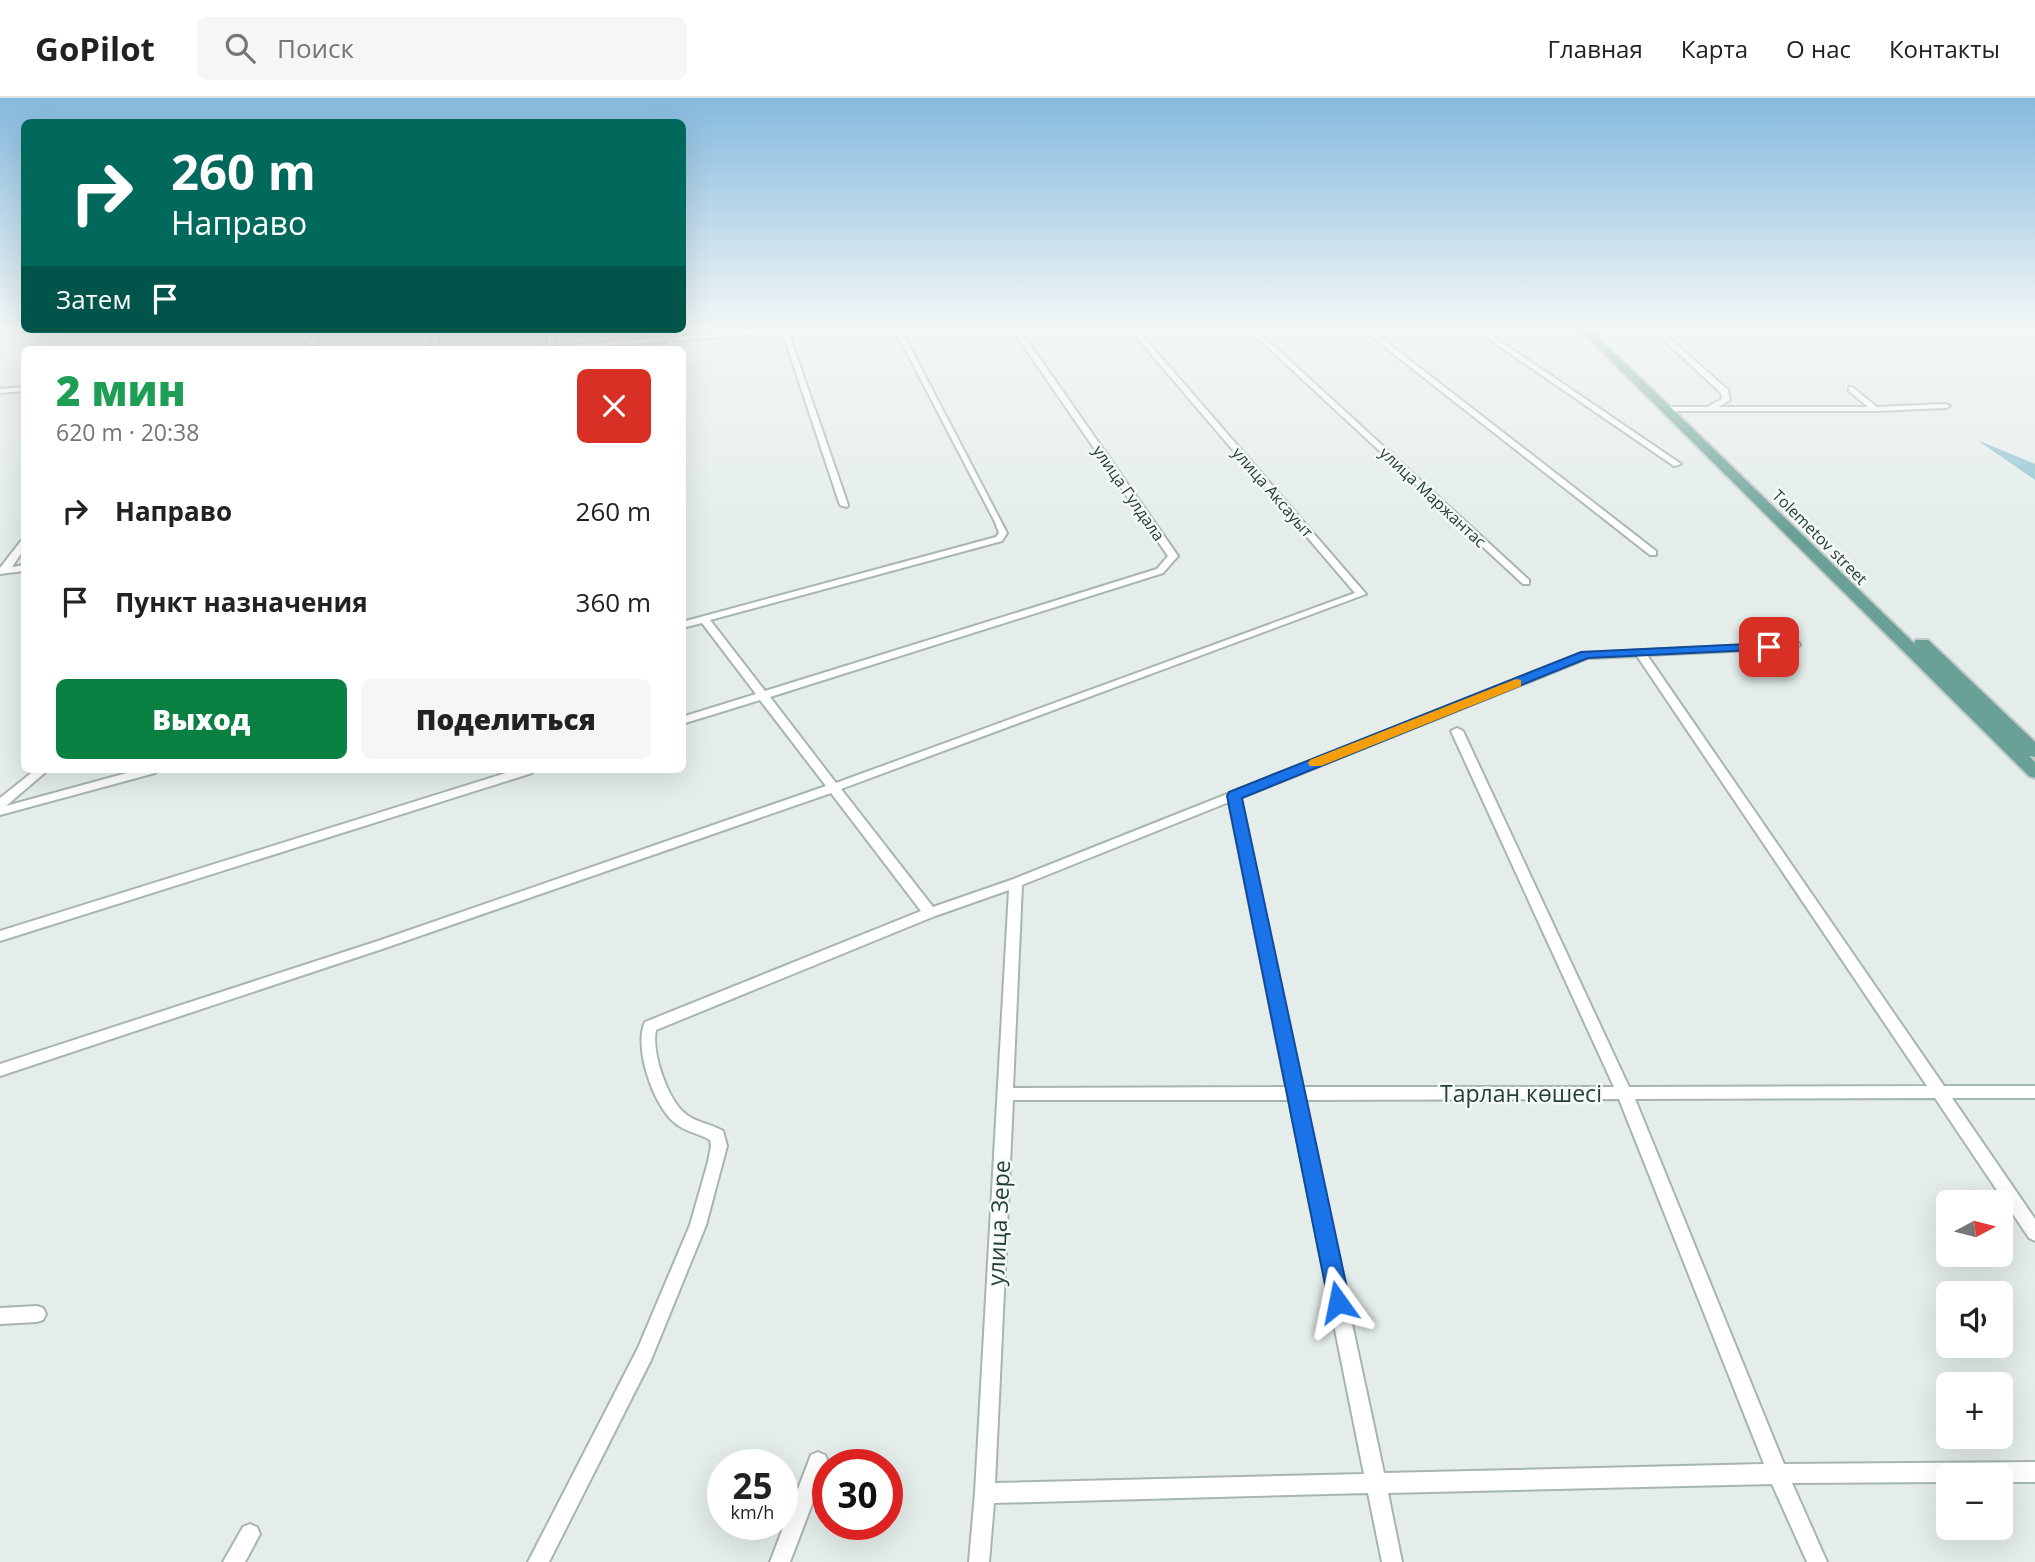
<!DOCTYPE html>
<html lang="ru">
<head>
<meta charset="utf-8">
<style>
	body { margin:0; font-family:"Open Sans",sans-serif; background:#f6f6f6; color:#222; height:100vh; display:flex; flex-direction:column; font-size:26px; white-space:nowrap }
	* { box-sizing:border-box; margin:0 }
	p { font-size:23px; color:#767676 }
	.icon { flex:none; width:38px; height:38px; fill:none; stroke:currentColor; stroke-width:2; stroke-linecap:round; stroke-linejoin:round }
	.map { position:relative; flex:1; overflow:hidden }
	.sheet { position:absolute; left:21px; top:248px; width:665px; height:427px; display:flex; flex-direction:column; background:#fff; border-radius:10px; box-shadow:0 7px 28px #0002 }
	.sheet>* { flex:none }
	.hud { position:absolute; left:21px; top:21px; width:665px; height:214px; border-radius:10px; box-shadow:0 7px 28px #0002; background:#00695c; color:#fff; overflow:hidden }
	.needle { width:46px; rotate:83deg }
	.controls { position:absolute; left:1936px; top:1092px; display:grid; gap:14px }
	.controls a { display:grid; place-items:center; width:77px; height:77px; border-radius:10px; background:#fff; box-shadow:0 7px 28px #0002; font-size:35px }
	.speed { position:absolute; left:707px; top:1351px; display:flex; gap:14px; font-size:35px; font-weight:700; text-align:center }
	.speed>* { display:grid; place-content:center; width:91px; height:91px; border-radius:50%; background:#fff; box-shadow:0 7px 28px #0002; line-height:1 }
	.speed small { font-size:18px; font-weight:400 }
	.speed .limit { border:10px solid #d22; background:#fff; color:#111 }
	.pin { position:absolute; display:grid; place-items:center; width:60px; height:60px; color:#fff; margin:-30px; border-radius:14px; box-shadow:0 4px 10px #0006 }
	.me { position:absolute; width:77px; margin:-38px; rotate:348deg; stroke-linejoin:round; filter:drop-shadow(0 0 5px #0008) }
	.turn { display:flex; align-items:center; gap:24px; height:147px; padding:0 35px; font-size:32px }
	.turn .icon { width:91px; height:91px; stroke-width:2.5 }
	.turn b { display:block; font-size:49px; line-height:60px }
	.then { display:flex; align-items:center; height:66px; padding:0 35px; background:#0003; gap:14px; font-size:26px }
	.round { display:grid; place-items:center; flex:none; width:74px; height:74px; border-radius:10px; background:#f6f6f6 }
	.overview { display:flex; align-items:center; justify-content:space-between; height:119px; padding:0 35px }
	h1 { font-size:42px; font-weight:800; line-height:52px; color:#1e9e55 }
	.primary-button { display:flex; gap:14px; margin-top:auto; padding:14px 35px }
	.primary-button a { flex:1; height:80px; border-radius:10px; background:#0b8043; color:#fff; font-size:28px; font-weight:800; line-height:80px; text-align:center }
	.primary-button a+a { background:#f6f6f6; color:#222 }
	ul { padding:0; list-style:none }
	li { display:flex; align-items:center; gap:21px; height:91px; padding:0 35px }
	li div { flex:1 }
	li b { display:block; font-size:26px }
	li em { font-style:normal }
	header { display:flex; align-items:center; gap:42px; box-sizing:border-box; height:98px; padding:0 35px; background:#fff; border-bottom:2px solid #e0e0e0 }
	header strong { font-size:33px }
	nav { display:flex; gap:38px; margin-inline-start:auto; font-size:24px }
	.search { width:490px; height:63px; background:#f6f6f6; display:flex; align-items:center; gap:18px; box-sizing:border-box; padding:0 24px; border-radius:10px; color:#767676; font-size:26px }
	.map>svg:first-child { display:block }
	.water { fill:#8ec1d0 }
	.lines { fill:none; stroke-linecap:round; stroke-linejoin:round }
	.minor-casing { stroke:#a7b5b1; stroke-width:4 }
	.primary-casing { stroke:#c2c9c8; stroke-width:4 }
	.minor { fill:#fff; fill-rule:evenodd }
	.primary { fill:#6aa197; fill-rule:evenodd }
	.route { fill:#1a73e8; stroke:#114b97; stroke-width:2 }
	.slow { fill:#f59e0b }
	.labels { text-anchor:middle; stroke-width:5; stroke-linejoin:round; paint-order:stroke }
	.far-street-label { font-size:16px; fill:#243e39; stroke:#f5faf8 }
	.near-street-label { font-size:23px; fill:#243e39; stroke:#f5faf8 }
</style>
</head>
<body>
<header>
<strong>GoPilot</strong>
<div class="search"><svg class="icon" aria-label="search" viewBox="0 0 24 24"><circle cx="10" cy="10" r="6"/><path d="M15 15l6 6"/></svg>Поиск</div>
<nav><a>Главная</a><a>Карта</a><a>О нас</a><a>Контакты</a></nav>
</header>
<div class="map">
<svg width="2035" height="1464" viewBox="0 0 2035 1464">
	<rect width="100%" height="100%" fill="#e4edea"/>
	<path class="water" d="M 1977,342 L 2035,366 L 2035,382 Z"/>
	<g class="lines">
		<defs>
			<g id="minor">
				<path d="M 780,228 L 826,228 L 788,233 L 848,407 L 847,409 L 840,407 L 782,233 L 673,243 L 674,252 L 668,252 L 667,243 L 560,252 L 533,252 L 547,249 L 549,231 L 555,231 L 554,248 L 666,239 L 666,231 L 672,231 L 673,239 Z"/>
				<path d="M 893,228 L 899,228 L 1007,435 L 1002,443 L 710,522 L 765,593 L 1157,471 L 1168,458 L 1010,228 L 1017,228 L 1178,458 L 1163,475 L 770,599 L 836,685 L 1355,495 L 1127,228 L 1134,228 L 1366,496 L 841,691 L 933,809 L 1011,782 L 1582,555 L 1799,545 L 1800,547 L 1795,550 L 1647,557 L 1944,988 L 2035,988 L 2035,1000 L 1952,1000 L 2035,1121 L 2035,1143 L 2029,1140 L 1935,1000 L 1635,1001 L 1784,1366 L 2035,1364 L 2035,1384 L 2000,1384 L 2000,1377 L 1948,1377 L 1948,1384 L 1792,1385 L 1827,1464 L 1807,1464 L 1772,1386 L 1388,1395 L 1402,1464 L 1382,1464 L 1368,1395 L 994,1405 L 989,1464 L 969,1464 L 975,1395 L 1009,792 L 935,818 L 656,932 C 651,954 668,1004 687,1017 C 698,1025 712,1026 723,1033 L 727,1048 L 706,1127 L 651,1262 L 549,1464 L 528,1464 L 638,1250 L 690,1127 L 708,1064 L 711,1048 L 710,1042 C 699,1035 685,1034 675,1025 C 654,1009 633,949 645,924 L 921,813 L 831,695 L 388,849 L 0,978 L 0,966 L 378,843 L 826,688 L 760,602 L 682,626 L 682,619 L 756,596 L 702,525 L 682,530 L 682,524 L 996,439 L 999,435 L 995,424 ZM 1637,558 L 1927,988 L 1629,989 L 1463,633 L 1457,630 L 1451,633 L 1614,989 L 1302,989 L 1240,700 L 1588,560 ZM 1229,704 L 1286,989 L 1013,990 L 1022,787 ZM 1619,1001 L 1764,1366 L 1384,1375 L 1304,1002 ZM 1013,1002 L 1289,1002 L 1364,1376 L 995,1385 Z"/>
				<path d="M 1245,228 L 1252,228 L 1529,482 L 1529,486 L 1523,486 Z"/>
				<path d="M 1358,228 L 1366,228 L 1656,453 L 1656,457 L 1650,457 Z"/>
				<path d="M 1470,228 L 1478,228 L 1681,366 L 1674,368 Z"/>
				<path d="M 1649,228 L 1656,228 L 1728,292 L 1730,302 L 1718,309 L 1868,309 L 1849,293 L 1849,289 L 1852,289 L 1877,309 L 1946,306 L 1950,308 L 1946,310 L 1875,313 L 1662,313 L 1662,309 L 1707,309 L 1722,301 L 1721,295 Z"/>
				<path d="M 317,231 L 323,231 L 310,252 L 304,252 Z"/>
				<path d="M 435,231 L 441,231 L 435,252 L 429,252 Z"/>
				<path d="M 24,289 L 24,293 L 0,295 L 0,291 Z"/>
				<path d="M 24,442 L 24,451 L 12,469 L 24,467 L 24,473 L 0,476 L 0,470 L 21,443 Z"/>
				<path d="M 35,672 L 48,672 L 6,708 L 138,672 L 157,672 L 155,675 L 0,717 L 0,700 Z"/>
				<path d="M 516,672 L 534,672 L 532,675 L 0,843 L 0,833 Z"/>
				<path d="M 37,1208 L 43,1210 L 46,1216 L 43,1222 L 37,1224 L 0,1226 L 0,1210 Z"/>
				<path d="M 818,1354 L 825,1357 L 828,1364 L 790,1464 L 770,1464 L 811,1357 Z"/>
				<path d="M 250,1426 L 257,1429 L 260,1436 L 245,1464 L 223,1464 L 243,1429 Z"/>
			</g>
			<path id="primary" d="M 1576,228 L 1587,228 L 1925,556 L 1914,545 L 1916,542 L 1928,542 L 2035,644 L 2035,659 L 2029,658 L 2035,664 L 2035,680 L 2029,678 Z"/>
		</defs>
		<use href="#minor" class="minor-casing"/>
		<use href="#primary" class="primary-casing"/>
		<use href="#minor" class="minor"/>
		<use href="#primary" class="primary"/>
	</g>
	<linearGradient id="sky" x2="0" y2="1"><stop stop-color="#84b9de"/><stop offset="0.53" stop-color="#f3f7f6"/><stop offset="1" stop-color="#f3f7f6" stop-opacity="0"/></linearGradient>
	<rect width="2035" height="433" fill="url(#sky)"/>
	<path class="route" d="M 1769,545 L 1776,549 L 1774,551 L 1588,560 L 1242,700 L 1350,1204 L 1346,1211 L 1338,1215 L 1330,1211 L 1227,698 L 1229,694 L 1581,554 Z"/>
	<path class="slow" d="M 1516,581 L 1521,582 L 1521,588 L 1321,668 L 1310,668 L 1308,665 L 1310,662 Z"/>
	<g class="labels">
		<g class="far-street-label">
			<text transform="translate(1273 394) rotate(49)" y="6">улица Аксауыт</text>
			<text transform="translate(1129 395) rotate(55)" y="6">улица Гулдала</text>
			<text transform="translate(1433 399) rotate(43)" y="6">улица Маржантас</text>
			<text transform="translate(1820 439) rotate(45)" y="6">Tolemetov street</text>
		</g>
		<g class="near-street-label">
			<text x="1521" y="1004">Тарлан көшесі</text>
			<text transform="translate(999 1125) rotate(-87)" y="8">улица Зере</text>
		</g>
	</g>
</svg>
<div class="controls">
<a><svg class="needle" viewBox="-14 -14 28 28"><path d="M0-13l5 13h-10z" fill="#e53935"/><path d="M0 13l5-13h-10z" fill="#767676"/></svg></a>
<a><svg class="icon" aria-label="sound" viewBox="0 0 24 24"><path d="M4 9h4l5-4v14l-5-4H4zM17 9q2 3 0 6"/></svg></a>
<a>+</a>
<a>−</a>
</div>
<div class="speed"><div>25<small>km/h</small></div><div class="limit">30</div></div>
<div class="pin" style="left:1769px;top:549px;background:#d93025"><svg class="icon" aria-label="arrive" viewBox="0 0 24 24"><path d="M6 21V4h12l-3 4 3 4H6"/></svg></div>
<svg class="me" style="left:1338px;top:1204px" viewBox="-20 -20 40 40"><path d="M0-17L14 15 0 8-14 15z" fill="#1a73e8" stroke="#fff" stroke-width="4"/></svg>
<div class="hud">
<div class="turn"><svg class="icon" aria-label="right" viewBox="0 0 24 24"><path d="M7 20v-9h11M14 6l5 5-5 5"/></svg><div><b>260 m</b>Направо</div></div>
<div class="then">Затем<svg class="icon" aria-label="arrive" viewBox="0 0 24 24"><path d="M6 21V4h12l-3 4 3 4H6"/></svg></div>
</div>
<section class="sheet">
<div class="overview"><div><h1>2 мин</h1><p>620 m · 20:38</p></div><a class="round" style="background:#d93025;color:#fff"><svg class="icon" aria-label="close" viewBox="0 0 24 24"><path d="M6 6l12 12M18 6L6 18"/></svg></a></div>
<ul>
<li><svg class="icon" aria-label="right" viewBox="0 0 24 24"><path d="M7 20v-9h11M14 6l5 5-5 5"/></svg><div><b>Направо</b></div><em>260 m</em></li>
<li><svg class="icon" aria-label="arrive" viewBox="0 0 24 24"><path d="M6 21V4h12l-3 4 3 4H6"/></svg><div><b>Пункт назначения</b></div><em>360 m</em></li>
</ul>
<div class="primary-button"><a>Выход</a><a>Поделиться</a></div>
</section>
</div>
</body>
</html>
